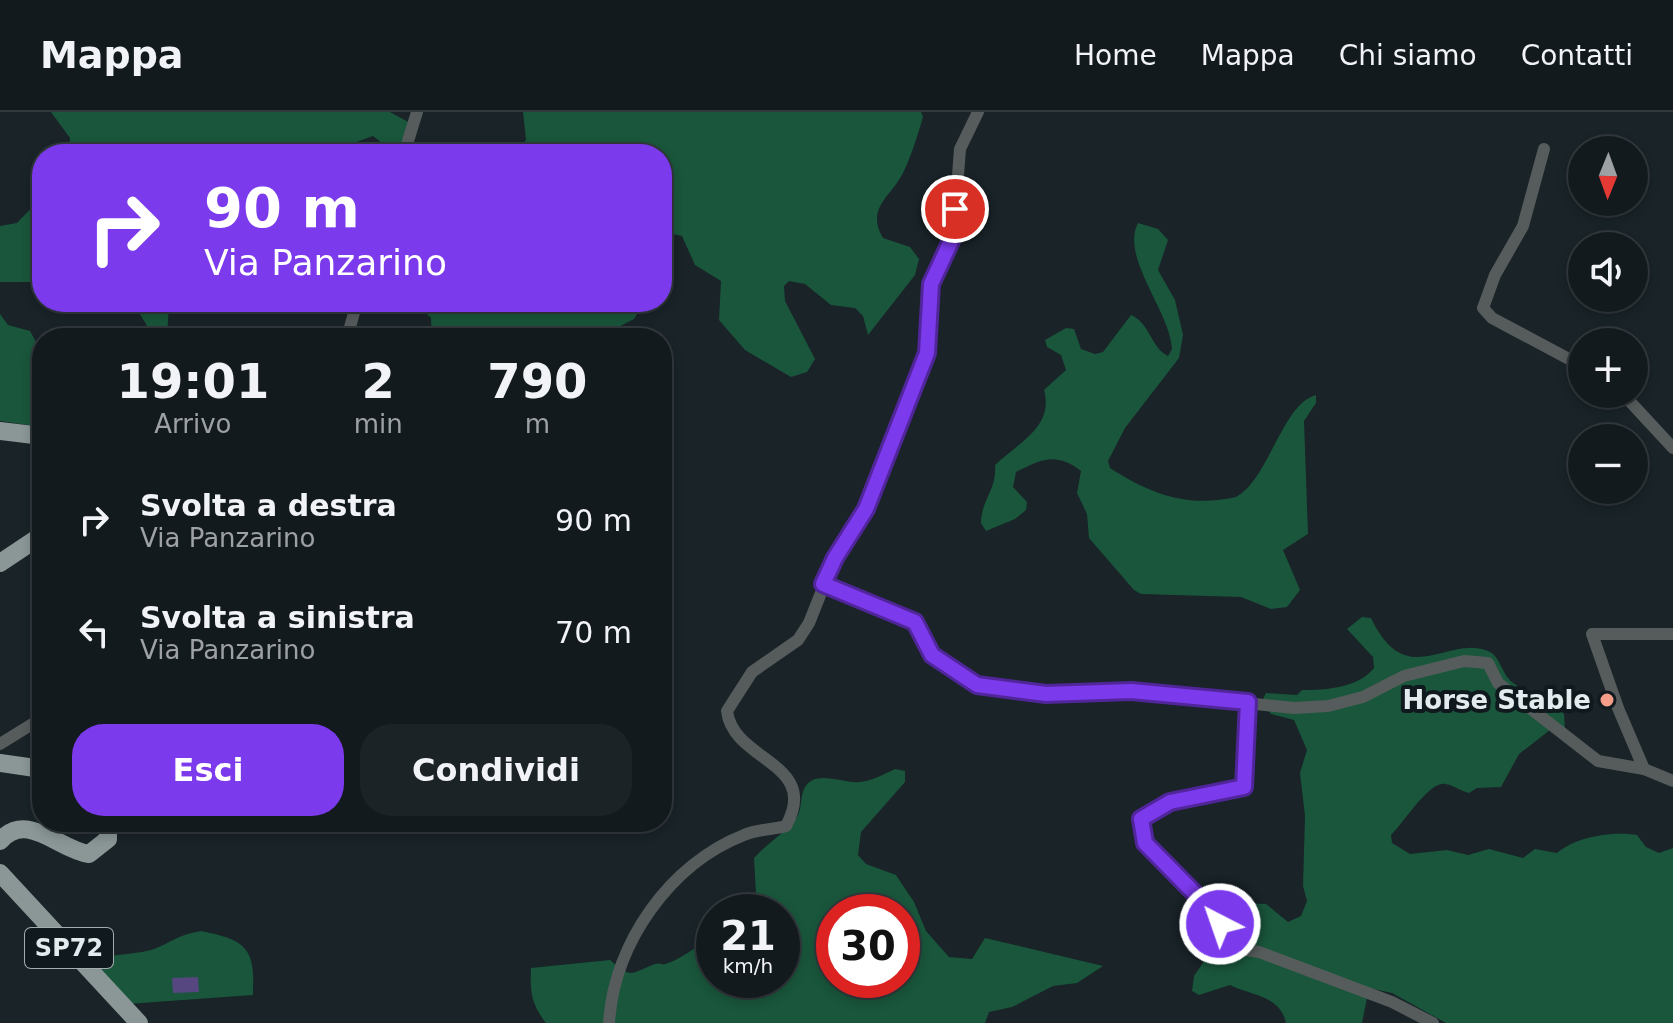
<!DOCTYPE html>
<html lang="it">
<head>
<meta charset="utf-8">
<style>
	body { margin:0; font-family:"DejaVu Sans",sans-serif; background:#1c2327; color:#f1f3f6; height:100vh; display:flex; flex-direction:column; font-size:30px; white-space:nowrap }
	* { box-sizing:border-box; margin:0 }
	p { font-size:26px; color:#9da1a4 }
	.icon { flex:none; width:44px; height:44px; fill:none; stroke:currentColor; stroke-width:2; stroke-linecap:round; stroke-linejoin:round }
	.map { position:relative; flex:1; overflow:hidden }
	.side { position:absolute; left:32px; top:216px; width:640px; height:504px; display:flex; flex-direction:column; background:#131a1e; border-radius:32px; box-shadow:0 4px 12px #0003,0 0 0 2px #32383c }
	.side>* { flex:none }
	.top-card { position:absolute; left:32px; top:32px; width:640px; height:168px; border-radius:32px; box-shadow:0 4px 12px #0003,0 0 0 2px #32383c; background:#7c3aed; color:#fff; overflow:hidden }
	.needle { width:52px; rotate:181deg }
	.buttons { position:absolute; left:1568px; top:24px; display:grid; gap:16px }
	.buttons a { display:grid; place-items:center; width:80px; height:80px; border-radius:50%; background:#131a1e; box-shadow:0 4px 12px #0003,0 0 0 2px #32383c; font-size:40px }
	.speed { position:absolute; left:696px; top:782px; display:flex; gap:16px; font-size:40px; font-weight:700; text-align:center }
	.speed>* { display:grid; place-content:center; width:104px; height:104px; border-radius:50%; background:#131a1e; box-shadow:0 4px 12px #0003,0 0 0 2px #32383c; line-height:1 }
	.speed small { font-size:20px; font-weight:400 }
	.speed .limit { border:12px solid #d22; background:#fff; color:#111 }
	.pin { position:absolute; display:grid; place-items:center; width:68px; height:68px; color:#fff; margin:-34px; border:4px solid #fff; border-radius:50%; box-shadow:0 2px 8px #0007 }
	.me { position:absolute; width:88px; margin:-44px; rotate:319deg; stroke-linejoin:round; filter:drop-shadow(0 0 6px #0008) }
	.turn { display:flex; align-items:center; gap:28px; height:168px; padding:0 40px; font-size:36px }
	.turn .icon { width:104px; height:104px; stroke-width:2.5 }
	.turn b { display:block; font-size:56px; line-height:68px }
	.eta { display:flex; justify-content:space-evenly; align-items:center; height:136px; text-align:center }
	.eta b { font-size:48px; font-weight:800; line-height:56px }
	.cta { display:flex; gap:16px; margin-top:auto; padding:16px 40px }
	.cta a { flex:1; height:92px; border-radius:32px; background:#7c3aed; color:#fff; font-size:32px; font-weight:800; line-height:92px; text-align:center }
	.cta a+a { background:#1c2327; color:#f1f3f6 }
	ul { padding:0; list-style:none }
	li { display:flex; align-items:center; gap:24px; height:112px; padding:0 40px }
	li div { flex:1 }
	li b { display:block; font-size:30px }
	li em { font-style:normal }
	header { display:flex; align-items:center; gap:48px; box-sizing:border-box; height:112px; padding:0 40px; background:#131a1e; border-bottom:2px solid #32383c }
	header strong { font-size:38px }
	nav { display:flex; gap:44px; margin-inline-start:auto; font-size:28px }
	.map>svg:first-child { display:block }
	.green { fill:#19563b; fill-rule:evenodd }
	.water { fill:#564781 }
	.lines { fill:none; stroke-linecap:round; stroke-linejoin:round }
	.street { stroke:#565c5c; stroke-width:12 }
	.primary { stroke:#8a9796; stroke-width:18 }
	.route-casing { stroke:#51269a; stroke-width:20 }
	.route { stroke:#7c3aed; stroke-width:14 }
	.poi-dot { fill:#f49e89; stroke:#101a1e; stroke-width:3 }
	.labels { text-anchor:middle; stroke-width:8; stroke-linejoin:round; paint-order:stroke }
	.shield { fill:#101a1e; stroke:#a4acb0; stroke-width:2 }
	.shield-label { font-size:24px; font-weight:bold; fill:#e4ebee }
	.poi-label { font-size:26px; font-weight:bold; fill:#e4ebee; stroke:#101a1e; text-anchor:end }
</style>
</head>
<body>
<header>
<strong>Mappa</strong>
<nav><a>Home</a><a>Mappa</a><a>Chi siamo</a><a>Contatti</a></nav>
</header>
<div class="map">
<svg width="1673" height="911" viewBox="0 0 1673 911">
	<rect width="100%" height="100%" fill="#192328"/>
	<g class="green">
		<path d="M 51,0 L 390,0 L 410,11 L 399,39 L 392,39 L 373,24 L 351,32 L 345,42 L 69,42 L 70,26 Z"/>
		<path d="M 523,0 L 921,0 L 923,5 C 918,22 912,42 904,59 C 892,85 865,95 883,126 L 910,135 L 919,147 L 915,163 L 868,223 L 863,204 L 855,196 L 831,193 L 805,172 L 789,169 L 784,174 L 785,189 L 815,247 L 807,260 L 791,265 L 745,238 L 719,208 L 721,169 L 695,153 L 682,124 L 667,121 L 666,136 L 662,142 L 662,42 L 501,42 L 516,39 L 526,28 Z"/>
		<path d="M 42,85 L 42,170 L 0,170 L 0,114 L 17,111 Z"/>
		<path d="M 1138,111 L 1158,117 L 1168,128 L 1158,158 L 1175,188 L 1183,223 L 1179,246 L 1125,316 L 1108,349 L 1110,356 C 1150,382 1188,396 1236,385 C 1269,367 1282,292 1316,283 L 1316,291 L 1304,309 L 1308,422 L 1283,438 L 1300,478 L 1287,495 L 1271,497 L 1241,485 L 1141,482 L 1134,478 L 1089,426 L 1087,402 L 1077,381 L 1081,359 C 1056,340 1042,347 1016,360 L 1013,375 L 1027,390 L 1026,398 L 1015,407 L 986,419 L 981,411 C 981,388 997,378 995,353 C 1019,330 1054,315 1044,278 L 1066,258 L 1061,243 L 1047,235 L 1045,228 L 1066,216 L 1074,217 L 1081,237 L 1095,242 L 1103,240 L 1131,203 C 1150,211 1151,236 1168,244 L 1172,237 C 1170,199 1120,145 1138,111 Z"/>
		<path d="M 133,190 L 169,190 L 167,226 L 153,224 Z"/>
		<path d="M 414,190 L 644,190 L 634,207 L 597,226 L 432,226 L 431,206 Z"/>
		<path d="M 0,202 L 8,213 L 30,219 L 42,241 L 42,315 L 0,309 Z"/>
		<path d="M 1362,505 L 1371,506 C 1407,582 1449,520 1490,540 C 1500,545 1502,562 1512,570 C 1527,583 1553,592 1564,602 L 1565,618 L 1550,618 L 1519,642 L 1501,675 L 1477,676 L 1469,681 C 1461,679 1453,673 1445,672 C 1429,669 1403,712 1391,723 L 1392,731 L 1410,742 L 1447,738 L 1468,743 L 1489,737 L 1523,746 L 1535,737 L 1557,741 C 1576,725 1611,719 1637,723 L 1646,735 L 1659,741 L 1673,736 L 1673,911 L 1446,911 L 1392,881 L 1369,876 L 1362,911 L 1286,911 C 1280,883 1252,884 1230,873 L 1199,883 L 1192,879 L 1194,864 L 1244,791 L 1266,792 L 1288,810 L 1301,804 L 1307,789 L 1303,774 L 1305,704 L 1300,661 L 1307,638 L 1294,608 L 1271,602 L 1262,589 L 1266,581 L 1297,583 L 1302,578 C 1326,578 1358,576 1374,556 L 1373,545 L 1347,517 Z"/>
		<path d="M 895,657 L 905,659 L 905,670 L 861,720 L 858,743 L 866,752 L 896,763 L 914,790 L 926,819 L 949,845 L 972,847 L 985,826 L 1103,854 L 1077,871 L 1053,874 L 1012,895 L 989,900 L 985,911 L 546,911 C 531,892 530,880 531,856 L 610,848 C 633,868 630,861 655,852 C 662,850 661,854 668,851 C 684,846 697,832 714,826 L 714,868 L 782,868 L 782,800 L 757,800 L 754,746 C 766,732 792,716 798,703 C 803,693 799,676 811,669 C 824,661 846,672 860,670 C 872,669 884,662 895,657 ZM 834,800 L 902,800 L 902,868 L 834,868 Z"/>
		<path d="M 201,819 C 245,828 256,835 253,883 L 127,892 L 91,853 C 112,838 137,845 159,835 C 176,827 180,823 201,819 Z"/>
	</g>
	<path class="water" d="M 198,865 L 199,880 L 173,881 L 172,866 Z"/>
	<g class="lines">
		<g class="street">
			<path d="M 1544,37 L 1523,114 L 1495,163 L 1483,196 L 1492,206 L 1582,254"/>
			<path d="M 404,42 L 417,0"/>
			<path d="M 347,226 L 357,190"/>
			<path d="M 1623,282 L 1673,336"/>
			<path d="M 823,472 L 915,510 L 932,543 L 962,565 L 977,573 L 1046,582 L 1131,579 L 1294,596 L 1328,594 L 1363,585 L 1404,564 L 1464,549 L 1488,551 L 1498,571 L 1598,649 L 1644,657 L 1673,669"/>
			<path d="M 1248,590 L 1247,671 L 1244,675 L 1170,690 L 1141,707 L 1145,731 L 1218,805 L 1219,821 L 1214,830 L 1218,833 L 1259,840 L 1392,890 L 1433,911"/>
			<path d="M 0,632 L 42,606"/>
			<path d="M 1644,657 L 1618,596 L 1592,522 L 1673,522"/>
			<path d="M 609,911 C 614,831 670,752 744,723 C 758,717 772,718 786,714 C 821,650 733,650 727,599 L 752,560 L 798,528 L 809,511 L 835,446 L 866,397 L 927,241 L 931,172 L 954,116 L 960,37 L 978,0"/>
		</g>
		<g class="primary">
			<path d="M 0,319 L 42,324"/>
			<path d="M 0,451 L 42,423"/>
			<path d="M 0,651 L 42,657"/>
			<path d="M 0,729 C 27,698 59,738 89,742 L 108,727 L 108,710"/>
			<path d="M 0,761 L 139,911"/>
		</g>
	</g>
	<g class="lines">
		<defs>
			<path id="route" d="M 955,97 L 951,129 L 931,172 L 927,241 L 866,397 L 835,446 L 823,472 L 915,510 L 932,543 L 977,573 L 1046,582 L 1131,579 L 1248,590 L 1244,675 L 1170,690 L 1141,707 L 1145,731 L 1218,805 L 1220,812"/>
		</defs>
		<use href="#route" class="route-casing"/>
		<use href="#route" class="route"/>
	</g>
	<circle class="poi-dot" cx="1607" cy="588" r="8"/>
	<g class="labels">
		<rect class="shield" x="25" y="816" width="88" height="40" rx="6"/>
		<g class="shield-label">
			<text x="69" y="844">SP72</text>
		</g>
		<g class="poi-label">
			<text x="1591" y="597">Horse Stable</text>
		</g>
	</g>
</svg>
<div class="buttons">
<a><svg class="needle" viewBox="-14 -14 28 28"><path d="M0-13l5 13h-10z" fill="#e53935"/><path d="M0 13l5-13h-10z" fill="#9da1a4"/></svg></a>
<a><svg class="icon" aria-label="sound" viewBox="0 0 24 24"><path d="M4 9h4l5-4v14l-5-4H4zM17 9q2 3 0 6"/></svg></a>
<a>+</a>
<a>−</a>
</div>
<div class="speed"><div>21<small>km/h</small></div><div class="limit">30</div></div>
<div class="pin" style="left:955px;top:97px;background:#d93025"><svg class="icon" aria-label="arrive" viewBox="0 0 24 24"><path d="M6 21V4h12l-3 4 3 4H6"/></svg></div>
<svg class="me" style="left:1220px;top:812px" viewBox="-20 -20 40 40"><circle r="17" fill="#7c3aed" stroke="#fff" stroke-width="3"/><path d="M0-11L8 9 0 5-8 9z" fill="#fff"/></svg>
<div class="top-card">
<div class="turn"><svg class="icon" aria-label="right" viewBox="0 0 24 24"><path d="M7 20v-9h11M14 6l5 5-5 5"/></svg><div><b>90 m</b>Via Panzarino</div></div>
</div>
<section class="side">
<div class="eta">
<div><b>19:01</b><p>Arrivo</p></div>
<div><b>2</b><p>min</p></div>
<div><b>790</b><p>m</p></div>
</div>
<ul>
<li><svg class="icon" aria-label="right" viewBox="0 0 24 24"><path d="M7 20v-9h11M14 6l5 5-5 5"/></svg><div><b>Svolta a destra</b><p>Via Panzarino</p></div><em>90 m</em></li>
<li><svg class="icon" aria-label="left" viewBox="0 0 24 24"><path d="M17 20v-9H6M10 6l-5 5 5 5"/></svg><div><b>Svolta a sinistra</b><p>Via Panzarino</p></div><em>70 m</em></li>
</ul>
<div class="cta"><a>Esci</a><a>Condividi</a></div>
</section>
</div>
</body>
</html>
